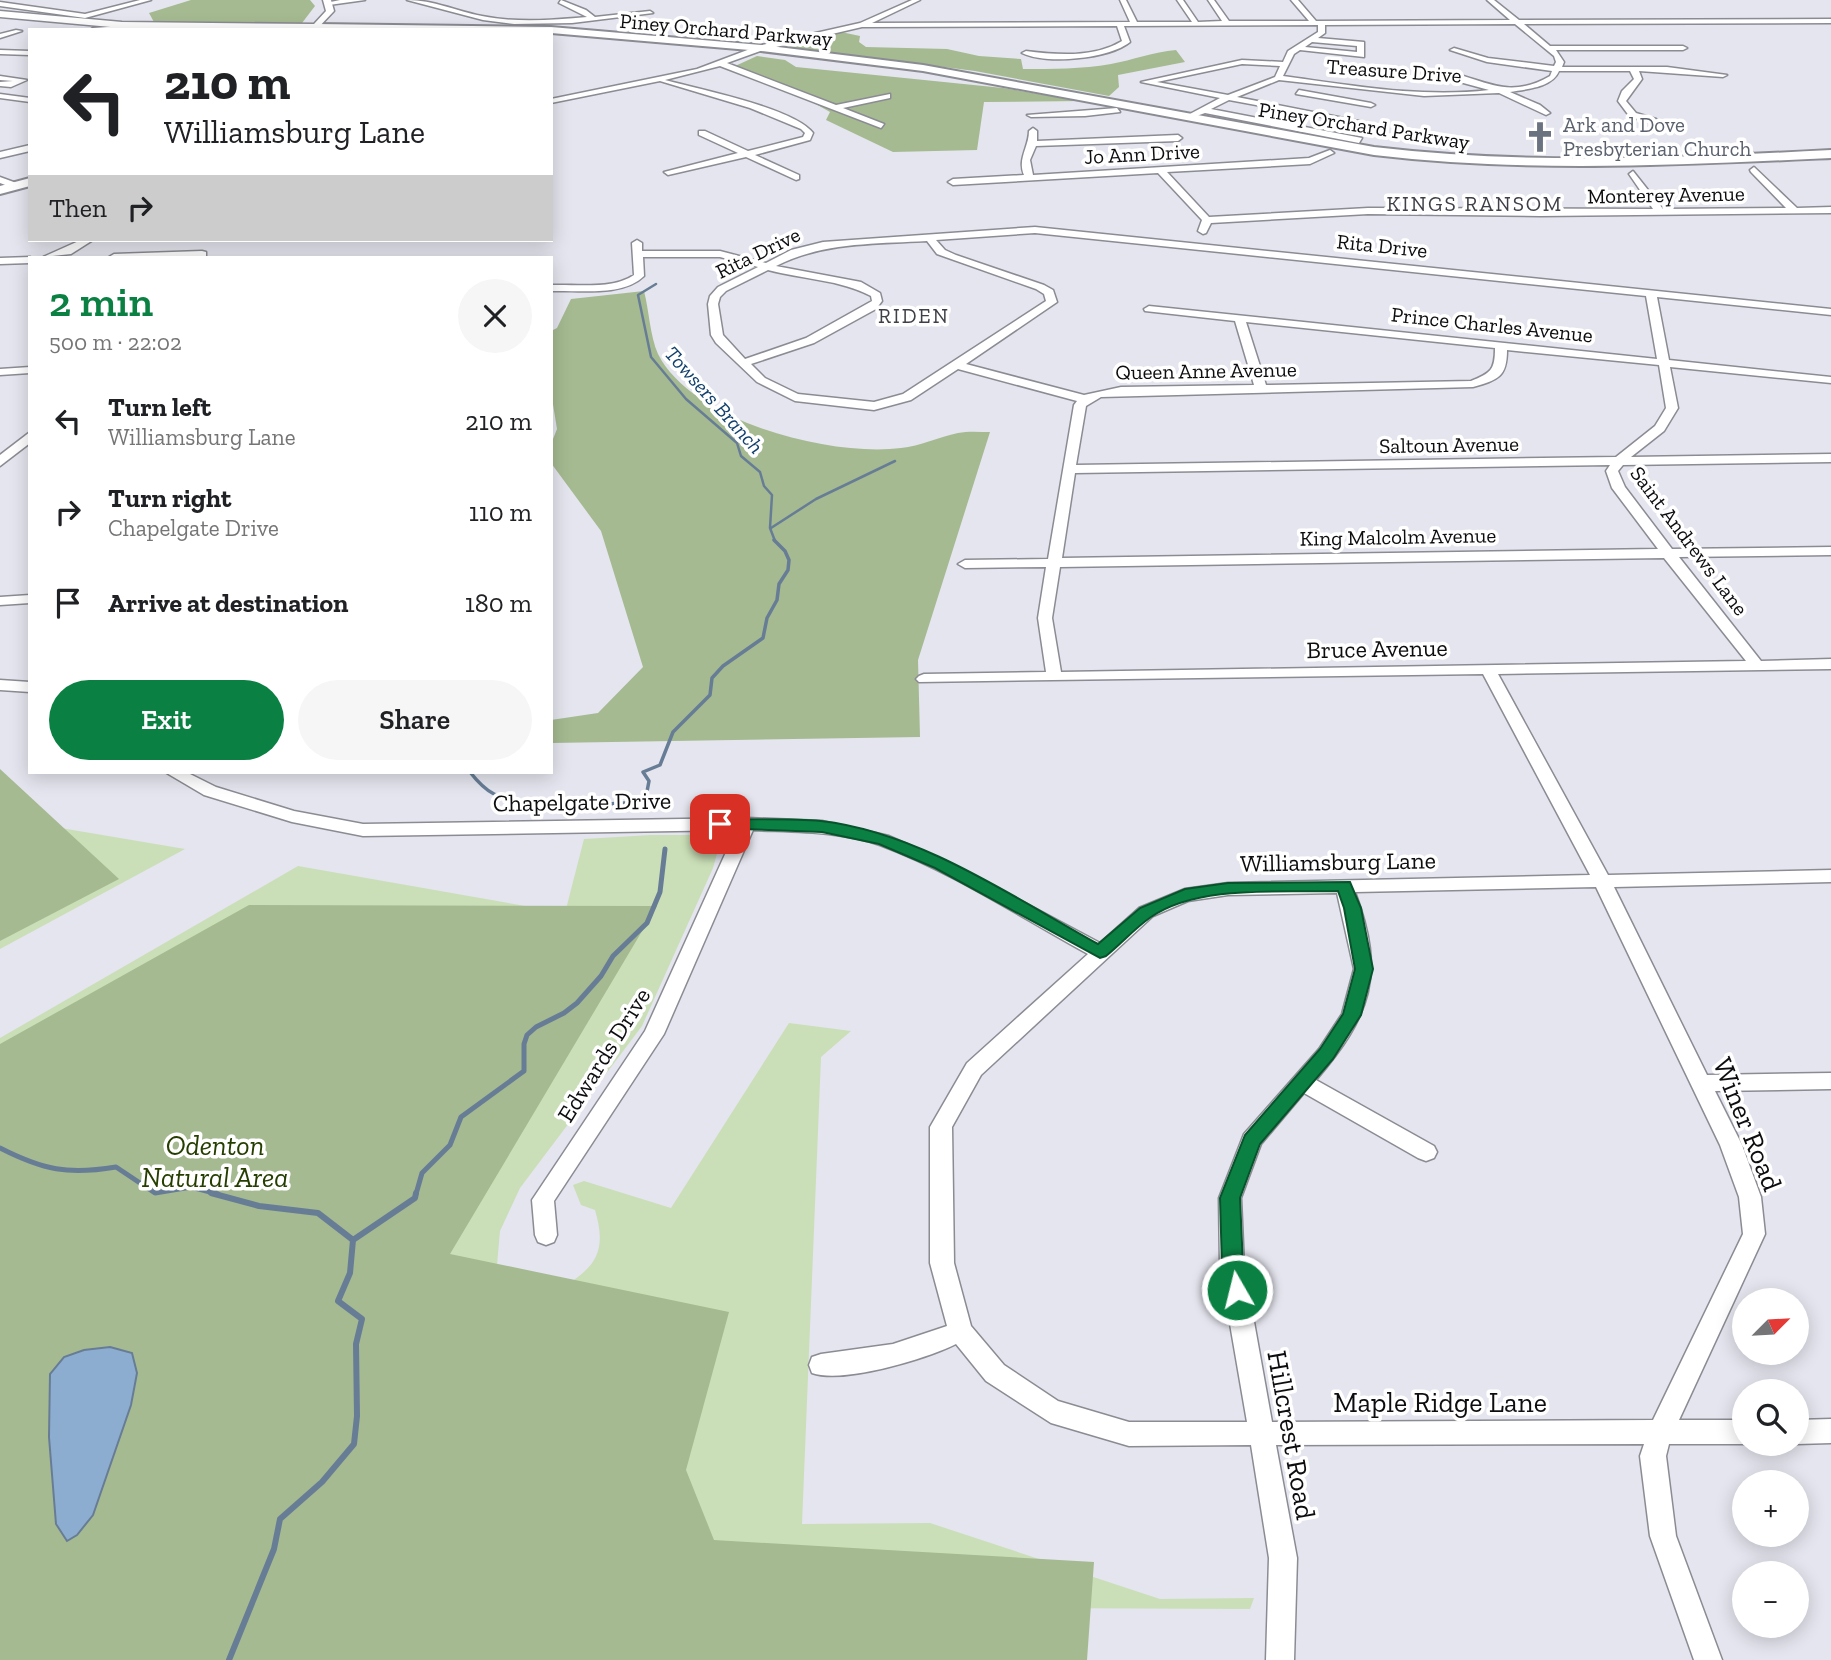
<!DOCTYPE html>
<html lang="en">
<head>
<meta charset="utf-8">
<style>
	body { margin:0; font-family:"Zilla Slab",serif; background:#f6f6f6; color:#202124; height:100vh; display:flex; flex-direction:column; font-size:26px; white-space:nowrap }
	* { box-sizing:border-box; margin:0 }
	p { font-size:23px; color:#757577 }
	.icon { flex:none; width:38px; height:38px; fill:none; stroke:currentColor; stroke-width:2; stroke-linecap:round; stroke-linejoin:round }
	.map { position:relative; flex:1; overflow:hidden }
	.sheet { position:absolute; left:28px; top:256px; width:525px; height:518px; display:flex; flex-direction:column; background:#fff; border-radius:0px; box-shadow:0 4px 18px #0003 }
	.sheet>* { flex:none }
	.hud { position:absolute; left:28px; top:28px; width:525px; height:214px; border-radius:0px; box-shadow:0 4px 18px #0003; background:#fff; color:#202124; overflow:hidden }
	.needle { width:46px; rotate:66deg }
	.fabs { position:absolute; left:1732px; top:1288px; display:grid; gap:14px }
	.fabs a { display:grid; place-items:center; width:77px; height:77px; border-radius:50%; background:#fff; box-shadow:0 4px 18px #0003; font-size:35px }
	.pin { position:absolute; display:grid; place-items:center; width:60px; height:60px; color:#fff; margin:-30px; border-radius:14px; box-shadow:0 4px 10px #0006 }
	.me { position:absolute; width:77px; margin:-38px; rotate:352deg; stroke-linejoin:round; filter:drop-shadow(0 0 5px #0008) }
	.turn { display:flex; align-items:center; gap:24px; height:147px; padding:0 21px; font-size:32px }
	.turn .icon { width:91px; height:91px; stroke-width:2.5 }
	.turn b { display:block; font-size:49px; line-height:60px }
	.then { display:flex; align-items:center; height:66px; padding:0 21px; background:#0003; gap:14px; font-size:26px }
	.round { display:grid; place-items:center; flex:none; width:74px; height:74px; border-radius:37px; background:#f6f6f6 }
	.headline { display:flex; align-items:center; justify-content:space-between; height:119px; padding:0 21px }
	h1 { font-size:42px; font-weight:600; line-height:52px; color:#0b8043 }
	.primary-button { display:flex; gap:14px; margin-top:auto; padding:14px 21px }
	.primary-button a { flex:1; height:80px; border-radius:42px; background:#0b8043; color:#fff; font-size:28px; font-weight:600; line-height:80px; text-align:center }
	.primary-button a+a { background:#f6f6f6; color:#202124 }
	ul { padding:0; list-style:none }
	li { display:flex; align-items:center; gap:21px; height:91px; padding:0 21px }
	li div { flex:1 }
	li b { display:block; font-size:26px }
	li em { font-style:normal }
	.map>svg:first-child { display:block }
	.green { fill:#cadfb7 }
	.forest { fill:#a5ba91 }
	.water { fill:#8dadd0; stroke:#677d96; stroke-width:2 }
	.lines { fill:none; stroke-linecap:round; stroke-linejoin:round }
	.stream-far3 { stroke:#677d96; stroke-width:2.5 }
	.stream-far2 { stroke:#677d96; stroke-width:3.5 }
	.stream-far1 { stroke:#677d96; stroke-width:5 }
	.stream { stroke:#677d96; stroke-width:6 }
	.minor-casing { stroke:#8b8c93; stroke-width:3 }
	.tertiary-casing { stroke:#8b8c93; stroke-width:3 }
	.secondary-casing { stroke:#8b8c93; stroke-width:4 }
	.minor { fill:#fff; fill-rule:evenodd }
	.tertiary { fill:#fff; fill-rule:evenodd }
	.secondary { fill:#fff; fill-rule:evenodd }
	.route { fill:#0b8043; stroke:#07532c; stroke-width:2 }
	.labels { text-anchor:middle; stroke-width:7; stroke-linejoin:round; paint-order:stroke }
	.far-street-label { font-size:21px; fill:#0d0d10; stroke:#fff }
	.far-worship-label { font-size:21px; fill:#5b616d; stroke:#fff; text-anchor:start }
	.far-neighbourhood-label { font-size:21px; letter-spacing:2px; fill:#3f4047; stroke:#fff }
	.far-water-label { font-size:21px; font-style:italic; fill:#11406c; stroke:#fff }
	.street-label { font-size:24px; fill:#0d0d10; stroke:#fff }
	.near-street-label { font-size:28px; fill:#0d0d10; stroke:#fff }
	.near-park-label { font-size:28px; font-style:italic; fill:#263e00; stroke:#fff }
</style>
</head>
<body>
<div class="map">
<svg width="1831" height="1660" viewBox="0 0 1831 1660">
	<rect width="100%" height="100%" fill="#e4e5ee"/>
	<g class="green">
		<path d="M 0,789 L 43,825 L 185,849 L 0,949 Z"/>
		<path d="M 651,835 L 705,835 L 720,843 L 713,868 L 642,1026 L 520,1188 L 500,1231 L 497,1265 L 566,1285 C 599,1265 606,1247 595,1210 L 581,1205 L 573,1185 L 584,1181 L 671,1208 L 789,1023 L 851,1031 L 821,1057 L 802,1524 L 930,1523 L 1160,1599 L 1254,1598 L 1250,1609 L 1029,1608 L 1019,1660 L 0,1660 L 0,1038 L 298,866 L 565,913 L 584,839 Z"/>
	</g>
	<g class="forest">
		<path d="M 191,0 L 310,0 L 315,6 L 302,23 L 154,22 L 149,13 Z"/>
		<path d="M 841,32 L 860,36 L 859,42 L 866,47 L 947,49 L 979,56 L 1021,59 L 1023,69 C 1052,69 1082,69 1111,64 C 1133,60 1153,52 1176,50 L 1185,62 L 1118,75 L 1119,87 L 1109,96 L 975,71 L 787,47 Z"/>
		<path d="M 757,56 L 785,60 L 796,67 L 1003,88 L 1081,101 L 984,102 L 977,150 L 893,152 L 826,120 L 830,112 L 787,88 L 733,67 Z"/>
		<path d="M 644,291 C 649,310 650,336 658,354 C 692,422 831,457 901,448 C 920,446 939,437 958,433 C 968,431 979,432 990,432 L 918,660 L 920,737 L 551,743 L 551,720 L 598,713 L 643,667 L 601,531 L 551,463 L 551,444 L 557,429 L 551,392 L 551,331 L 557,328 L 571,299 Z"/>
		<path d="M 0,769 L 119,879 L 0,941 Z"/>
		<path d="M 249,905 L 657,906 L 450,1254 L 729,1312 L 686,1470 L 714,1540 L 1094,1562 L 1087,1660 L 0,1660 L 0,1044 Z"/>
	</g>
	<path class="water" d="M 110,1347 L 132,1353 L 137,1373 L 131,1405 L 93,1515 L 77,1535 L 67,1541 L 56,1524 L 49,1437 L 50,1374 L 64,1357 L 84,1350 Z"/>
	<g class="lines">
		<g class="stream-far3">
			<path d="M 656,284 L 638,295 L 651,357 L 686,399 L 737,443 L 741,456 L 760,472 L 764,486 L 772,495 L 770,528 L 775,541"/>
			<path d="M 771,528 L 816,499 L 895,461"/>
		</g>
		<g class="stream-far2">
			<path d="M 470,772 C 477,781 484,789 494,794 C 529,811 605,804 645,802"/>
			<path d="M 655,810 L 645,802 L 649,781 L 643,772 L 660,765 L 673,732 L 710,695 L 712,678 L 723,666 L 763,638 L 767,618 L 777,600 L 779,584 L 788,570 L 789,560 L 785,551 L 774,540"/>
		</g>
		<g class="stream-far1">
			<path d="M 0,1148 C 43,1170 68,1175 116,1167 L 155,1193 L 191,1187 L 218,1194"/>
			<path d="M 416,1194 L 422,1173 L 450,1145 L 461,1117 L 524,1071 L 524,1044 L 527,1035 L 536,1027 L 564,1013 L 577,1003 L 601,976 L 613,956 L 647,923 L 660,892 L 665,849"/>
		</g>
		<g class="stream">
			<path d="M 211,1193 L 259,1206 L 318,1213 L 353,1240"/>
			<path d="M 229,1660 L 274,1549 L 280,1519 L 322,1482 L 354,1444 L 357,1416 L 356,1344 L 362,1319 L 338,1301 L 350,1273 L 353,1240 L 415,1198 L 416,1193"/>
		</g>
		<defs>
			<g id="minor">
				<path d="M 140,0 L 151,0 L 85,18 L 0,6 L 0,2 L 85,14 Z"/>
				<path d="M 340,0 L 365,0 L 329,5 L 326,3 Z"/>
				<path d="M 407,0 C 434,0 456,11 482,16 C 516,23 553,20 587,17 L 559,3 L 561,0 L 586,10 L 595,17 L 650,11 L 653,13 L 572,23 L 514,24 L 483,20 Z"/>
				<path d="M 912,0 L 920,0 L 872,23 L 1130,22 L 1120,0 L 1126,0 L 1137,22 L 1192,22 L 1177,0 L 1183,0 L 1198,22 L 1222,21 L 1208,0 L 1214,0 L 1229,21 L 1309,21 L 1291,0 L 1298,0 L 1316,21 L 1510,20 L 1487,0 L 1494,0 L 1519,20 L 1831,19 L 1831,23 L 1524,24 L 1550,46 L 1683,46 L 1687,48 L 1683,50 L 1556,50 L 1564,62 L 1562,67 L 1667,67 L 1727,75 L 1723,77 L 1639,71 L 1642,79 L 1626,101 L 1636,113 L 1656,119 L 1653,123 L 1630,117 L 1618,101 L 1622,91 L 1634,79 L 1630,71 L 1559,71 C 1552,88 1526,89 1510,92 L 1540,105 L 1550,113 L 1546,115 L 1499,93 L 1424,96 L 1279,80 L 1237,97 L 1369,123 L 1365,125 L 1229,100 L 1211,109 L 1362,138 L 1359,143 L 1205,113 L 1188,119 L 1188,115 L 1220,98 L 1141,82 L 1242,60 L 1283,62 L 1288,51 L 1318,32 L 1318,25 L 1124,26 L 1130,42 C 1109,59 1046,65 1022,53 L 1026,51 C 1057,55 1094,58 1122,41 L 1117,26 L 862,27 L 763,50 L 727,63 L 836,105 L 890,94 L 890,98 L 843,108 L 884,124 L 881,128 L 720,66 L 665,80 C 698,89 794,108 813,133 L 810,140 L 755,155 L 799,175 L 799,179 L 796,180 L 746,157 L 668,175 L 664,172 L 738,153 L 699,135 L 699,131 L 705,131 L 748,151 L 803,137 L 805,133 L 801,129 L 750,108 L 660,81 L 551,103 L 551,99 L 697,69 L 758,46 L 860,23 ZM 1515,24 L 1554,56 L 1556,62 L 1554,66 L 1488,58 L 1454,48 L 1450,50 L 1487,62 L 1552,71 L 1550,76 C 1502,104 1478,72 1434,71 L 1434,75 L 1489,90 C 1420,98 1350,85 1283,76 L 1294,54 L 1300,50 L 1364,57 L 1364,42 L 1318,38 L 1325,33 L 1325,25 ZM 1312,42 L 1357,46 L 1357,52 L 1305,47 ZM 1242,64 L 1280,66 L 1275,77 L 1228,95 L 1157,82 Z"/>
				<path d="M 134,25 L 136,28 L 90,30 L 93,28 Z"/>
				<path d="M 16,30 L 22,31 L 0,38 L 0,34 Z"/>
				<path d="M 0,50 L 30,51 L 30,55 L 0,54 Z"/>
				<path d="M 0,76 L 27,80 L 11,87 L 0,86 L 0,82 L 13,81 L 0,80 Z"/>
				<path d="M 1299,90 L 1371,103 L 1375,105 L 1371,107 L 1296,94 Z"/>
				<path d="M 0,94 L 30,98 L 30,102 L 0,98 Z"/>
				<path d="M 1117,108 L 1120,112 L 1085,116 L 1031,117 L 1027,115 Z"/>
				<path d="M 1033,128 L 1037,131 L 1037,141 L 1178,135 L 1182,138 L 1178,141 L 1036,146 L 1030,160 L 1033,175 L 1309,158 L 1330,150 L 1334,153 L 1310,164 L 1167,172 L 1209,217 L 1368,208 L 1653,209 L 1629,174 L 1633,171 L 1663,209 L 1786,208 L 1751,172 L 1750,170 L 1754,167 L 1797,208 L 1831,207 L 1831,213 L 1540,216 L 1368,214 L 1211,223 L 1206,233 L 1203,234 L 1198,231 L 1202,220 L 1158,173 L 953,185 L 948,182 L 953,179 L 1024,175 C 1017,159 1029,147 1029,131 Z"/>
				<path d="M 30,145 L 30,151 L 0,158 L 0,152 Z"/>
				<path d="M 0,177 L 19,184 L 21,186 L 16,189 L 0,183 Z"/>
				<path d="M 1035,227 L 1831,309 L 1831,315 L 1657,297 L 1669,360 L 1831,377 L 1831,383 L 1670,367 L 1678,408 L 1664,431 L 1631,457 L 1831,454 L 1831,462 L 1623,465 L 1618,471 L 1625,487 L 1672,549 L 1831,547 L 1831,555 L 1679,557 L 1761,661 L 1831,659 L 1831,669 L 1498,674 L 1608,875 L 1831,870 L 1831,882 L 1614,887 L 1707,1075 L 1831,1073 L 1831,1089 L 1715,1091 L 1742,1145 L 1761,1197 L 1765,1234 L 1679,1420 L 1745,1420 L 1745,1444 L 1669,1444 L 1666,1456 L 1676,1536 L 1722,1660 L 1694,1660 L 1650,1536 L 1640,1456 L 1644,1444 L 1276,1445 L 1297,1558 L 1294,1660 L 1266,1660 L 1269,1558 L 1251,1445 L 1129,1446 L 1051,1423 L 986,1381 L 956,1344 C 926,1359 843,1384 812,1373 L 809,1365 L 812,1357 L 821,1354 L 893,1344 L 947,1326 L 930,1263 L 930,1127 L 967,1063 L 1088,954 C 1020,917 953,872 880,845 C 840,831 795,832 753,830 L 664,1034 L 554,1201 L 557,1235 L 554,1242 L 546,1245 L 538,1242 L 535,1235 L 532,1200 L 645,1031 L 736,830 L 363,836 L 292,822 L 204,795 L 165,772 L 186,772 L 216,787 L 294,811 L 363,824 L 747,818 L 822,821 L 889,836 L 946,861 L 1100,943 L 1139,908 L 1185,889 L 1228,883 L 1590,875 L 1483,674 L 919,682 L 916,679 L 919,676 L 924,674 L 1046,672 L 1038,618 L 1046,567 L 965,568 L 958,564 L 965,560 L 1048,559 L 1074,405 L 1077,401 L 958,369 L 911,400 L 874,410 L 795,401 L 757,382 L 716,343 L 711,335 L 708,304 L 710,296 L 718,287 L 758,267 L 720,257 L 643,257 L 644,276 C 623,297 579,290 551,291 L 551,285 C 576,284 612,290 634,275 L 632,243 L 637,240 L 642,243 L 642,251 L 720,251 L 766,263 L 791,250 L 823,242 ZM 1035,233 L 1646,296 L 1657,359 L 1149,306 L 1144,309 L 1145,311 L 1235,321 L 1254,385 L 1121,387 L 1084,395 L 966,364 L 1057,302 L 1053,290 L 1044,285 L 956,255 L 945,250 L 936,240 ZM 927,241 L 937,254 L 1036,289 L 1044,294 L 1046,301 L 903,394 L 874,402 L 798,394 L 765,378 L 751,364 L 814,343 L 876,309 L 882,301 L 880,293 L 861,282 L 776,266 C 823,242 875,244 927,241 ZM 768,270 C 801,279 842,280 871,296 L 872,301 L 806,338 L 745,359 L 723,335 L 718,304 L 720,297 L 726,291 ZM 1246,322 L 1495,348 C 1495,370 1491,373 1471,381 L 1266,385 ZM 1507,350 L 1659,365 L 1666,408 L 1655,426 L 1616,457 L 1076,465 L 1086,406 L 1101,397 L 1473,387 C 1498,380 1507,377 1507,350 ZM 1610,465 L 1606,471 L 1612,488 L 1658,549 L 1062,558 L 1075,473 ZM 1664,558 L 1746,661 L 1061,672 L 1052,618 L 1060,567 ZM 1596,887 L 1720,1145 L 1739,1197 L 1743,1234 L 1653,1420 L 1272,1422 L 1244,1266 L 1241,1198 L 1261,1144 L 1304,1093 L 1418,1158 L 1426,1161 L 1434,1158 L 1437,1152 L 1434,1146 L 1316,1080 C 1371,1015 1386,975 1355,892 ZM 1337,893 L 1354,969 L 1342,1014 L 1319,1049 L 1244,1134 L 1219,1198 L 1220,1266 L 1247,1422 L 1129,1422 L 1058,1401 L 1004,1365 L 971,1326 L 954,1263 L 952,1127 L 981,1075 L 1153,916 L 1188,901 L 1228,895 Z"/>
				<path d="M 81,240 L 93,240 L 71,254 L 43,257 Z"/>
				<path d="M 202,251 L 206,252 L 206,256 L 109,257 L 114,254 Z"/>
				<path d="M 30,257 L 30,263 L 0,264 L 0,258 Z"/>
				<path d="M 30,367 L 30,373 L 0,375 L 0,369 Z"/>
				<path d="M 30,432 L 30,443 L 0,466 L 0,455 Z"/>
				<path d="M 30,595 L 30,603 L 0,605 L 0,597 Z"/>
				<path d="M 0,680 L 30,682 L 30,692 L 0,690 Z"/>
				<path d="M 1831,1419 L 1831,1443 L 1797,1444 L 1797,1420 Z"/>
			</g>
			<path id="tertiary" d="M 323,0 L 331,0 L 334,11 L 316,30 L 122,28 L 0,17 L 0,11 L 122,22 L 314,24 L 326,11 Z"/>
			<g id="secondary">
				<path d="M 316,24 L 551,27 L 761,45 L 923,65 L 1374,147 C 1527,165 1678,158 1831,150 L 1831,158 C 1678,165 1527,173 1374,155 L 923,71 L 761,51 L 551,33 L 551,30 L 307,30 Z"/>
				<path d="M 30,178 L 30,186 L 0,194 L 0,186 Z"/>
			</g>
		</defs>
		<use href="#minor" class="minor-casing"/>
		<use href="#tertiary" class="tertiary-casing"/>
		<use href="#secondary" class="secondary-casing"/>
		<use href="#minor" class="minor"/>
		<use href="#tertiary" class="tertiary"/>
		<use href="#secondary" class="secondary"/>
	</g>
	<path class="route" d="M 720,819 C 753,820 788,818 821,821 C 919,832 1013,897 1098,944 L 1140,908 L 1185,889 L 1228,883 L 1350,882 L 1361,908 L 1373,969 L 1361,1015 L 1333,1059 L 1260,1144 L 1240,1198 L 1243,1266 L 1247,1290 L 1244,1297 L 1237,1300 L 1229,1297 L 1222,1266 L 1220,1198 L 1245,1135 L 1320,1049 L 1343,1014 L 1355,969 L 1344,908 L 1338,891 C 1282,893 1199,884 1151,917 C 1135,928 1121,944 1106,956 L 1100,958 L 935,868 L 879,844 L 822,832 L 714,828 L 712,824 Z"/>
	<defs>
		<symbol id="church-bare" viewBox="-9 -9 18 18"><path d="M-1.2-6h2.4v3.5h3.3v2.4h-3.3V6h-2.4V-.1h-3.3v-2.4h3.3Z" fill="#6b7280" stroke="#fff" stroke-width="2.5" paint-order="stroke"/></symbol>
	</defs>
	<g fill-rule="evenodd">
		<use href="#church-bare" x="1518" y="115" width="44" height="44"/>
	</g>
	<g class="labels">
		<g class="far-street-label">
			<text transform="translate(726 30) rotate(5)" y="7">Piney Orchard Parkway</text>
			<text transform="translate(1394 71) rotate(4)" y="7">Treasure Drive</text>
			<text transform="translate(1364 126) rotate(9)" y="7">Piney Orchard Parkway</text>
			<text transform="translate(1142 154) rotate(-3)" y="7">Jo Ann Drive</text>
			<text transform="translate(1666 195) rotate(-1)" y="7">Monterey Avenue</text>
			<text transform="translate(1382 246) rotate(6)" y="7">Rita Drive</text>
			<text transform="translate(758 253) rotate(-26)" y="7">Rita Drive</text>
			<text transform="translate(1492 325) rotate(6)" y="7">Prince Charles Avenue</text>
			<text transform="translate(1206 371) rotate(-1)" y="7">Queen Anne Avenue</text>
			<text transform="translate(1449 445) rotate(-1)" y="7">Saltoun Avenue</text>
			<text transform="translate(1398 537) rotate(-1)" y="7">King Malcolm Avenue</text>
			<text transform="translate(1689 541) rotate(53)" y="7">Saint Andrews Lane</text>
		</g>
		<g class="far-worship-label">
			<text x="1563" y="132">Ark and Dove<tspan x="1563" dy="24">Presbyterian Church</tspan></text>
		</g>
		<g class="far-neighbourhood-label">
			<text x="1475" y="211">KINGS RANSOM</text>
			<text x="914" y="323">RIDEN</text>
		</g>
		<g class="far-water-label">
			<text transform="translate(714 400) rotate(48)" y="7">Towsers Branch</text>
		</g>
		<g class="street-label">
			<text transform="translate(1377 649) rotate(-1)" y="8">Bruce Avenue</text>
			<text transform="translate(582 802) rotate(-1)" y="8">Chapelgate Drive</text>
			<text transform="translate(1338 862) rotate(-1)" y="8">Williamsburg Lane</text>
			<text transform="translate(604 1055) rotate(-58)" y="8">Edwards Drive</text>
		</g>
		<g class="near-street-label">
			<text transform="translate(1748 1124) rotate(68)" y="10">Winer Road</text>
			<text x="1440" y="1412">Maple Ridge Lane</text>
			<text transform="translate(1292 1435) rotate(80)" y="10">Hillcrest Road</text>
		</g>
		<g class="near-park-label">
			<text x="215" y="1155">Odenton<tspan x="215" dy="32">Natural Area</tspan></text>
		</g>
	</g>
</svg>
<div class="fabs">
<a><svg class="needle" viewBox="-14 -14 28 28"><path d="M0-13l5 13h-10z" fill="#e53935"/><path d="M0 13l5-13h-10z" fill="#757577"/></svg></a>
<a><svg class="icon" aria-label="search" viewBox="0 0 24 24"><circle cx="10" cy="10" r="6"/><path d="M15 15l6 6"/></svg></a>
<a>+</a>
<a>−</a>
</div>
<div class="pin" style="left:720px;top:824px;background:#d93025"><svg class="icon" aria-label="arrive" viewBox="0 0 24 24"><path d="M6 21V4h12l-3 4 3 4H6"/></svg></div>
<svg class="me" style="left:1237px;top:1290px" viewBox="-20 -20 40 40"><circle r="17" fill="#0b8043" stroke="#fff" stroke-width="3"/><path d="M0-11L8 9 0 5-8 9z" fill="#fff"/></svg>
<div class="hud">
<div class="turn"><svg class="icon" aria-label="left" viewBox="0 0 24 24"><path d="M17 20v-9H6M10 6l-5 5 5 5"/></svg><div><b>210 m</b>Williamsburg Lane</div></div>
<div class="then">Then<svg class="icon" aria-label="right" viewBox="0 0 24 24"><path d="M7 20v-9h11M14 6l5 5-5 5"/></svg></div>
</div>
<section class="sheet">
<div class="headline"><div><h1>2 min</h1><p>500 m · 22:02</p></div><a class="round"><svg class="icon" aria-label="close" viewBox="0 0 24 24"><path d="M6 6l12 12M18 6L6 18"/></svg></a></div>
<ul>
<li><svg class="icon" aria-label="left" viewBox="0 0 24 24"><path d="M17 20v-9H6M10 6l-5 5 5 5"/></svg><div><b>Turn left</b><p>Williamsburg Lane</p></div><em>210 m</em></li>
<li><svg class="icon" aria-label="right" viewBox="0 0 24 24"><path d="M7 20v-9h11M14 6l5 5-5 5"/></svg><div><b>Turn right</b><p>Chapelgate Drive</p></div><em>110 m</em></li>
<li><svg class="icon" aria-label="arrive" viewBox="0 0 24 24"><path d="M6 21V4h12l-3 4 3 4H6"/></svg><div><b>Arrive at destination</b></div><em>180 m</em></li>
</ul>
<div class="primary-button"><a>Exit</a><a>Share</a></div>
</section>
</div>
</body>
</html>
